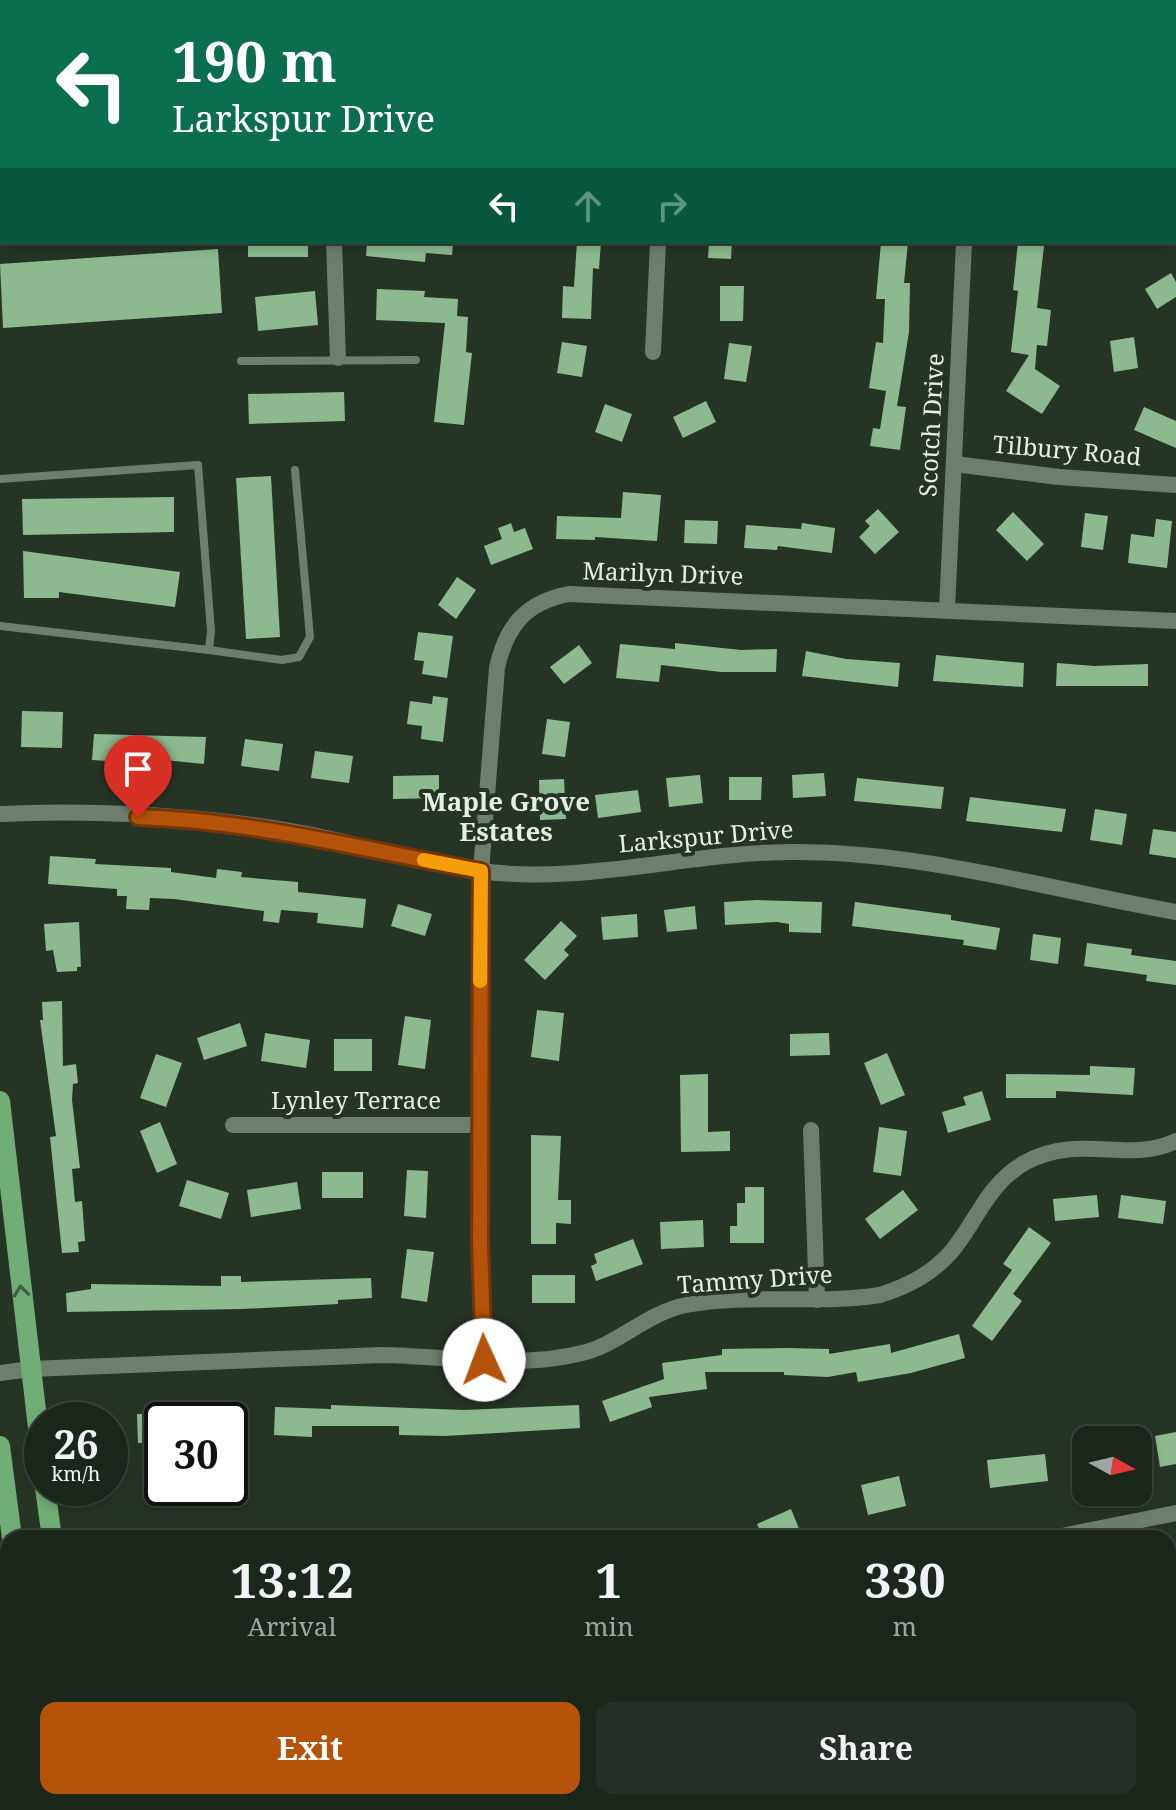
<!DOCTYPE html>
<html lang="en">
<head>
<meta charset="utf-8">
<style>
	body { margin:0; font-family:"Noto Serif",serif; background:#252f25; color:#f1f3f6; height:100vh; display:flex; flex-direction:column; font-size:30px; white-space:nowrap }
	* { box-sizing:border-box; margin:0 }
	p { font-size:26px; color:#a0a5a3 }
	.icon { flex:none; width:44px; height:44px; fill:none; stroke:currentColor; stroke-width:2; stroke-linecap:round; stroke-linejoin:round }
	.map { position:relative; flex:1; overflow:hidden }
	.side { position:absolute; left:0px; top:1530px; width:1176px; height:280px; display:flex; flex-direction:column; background:#1c271c; border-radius:24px 24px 0 0; box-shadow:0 4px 12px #0003,0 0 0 2px #3a443b }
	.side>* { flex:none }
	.banner { position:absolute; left:0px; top:0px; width:1176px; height:244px; box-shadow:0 4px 12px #0003,0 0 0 2px #3a443b; background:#0b6e4f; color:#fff; overflow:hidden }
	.needle { width:52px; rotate:98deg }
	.tools { position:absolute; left:1072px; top:1426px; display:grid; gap:16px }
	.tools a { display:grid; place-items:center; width:80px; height:80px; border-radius:16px; background:#1c271c; box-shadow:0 4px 12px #0003,0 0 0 2px #3a443b; font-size:40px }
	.speed { position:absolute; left:24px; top:1402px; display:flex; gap:16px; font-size:40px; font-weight:700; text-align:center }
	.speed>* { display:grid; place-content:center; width:104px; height:104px; border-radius:50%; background:#1c271c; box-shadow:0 4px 12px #0003,0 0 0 2px #3a443b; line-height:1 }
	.speed small { font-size:20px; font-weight:400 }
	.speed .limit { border:4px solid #111; border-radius:12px; background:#fff; color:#111 }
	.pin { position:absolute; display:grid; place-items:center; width:68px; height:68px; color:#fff; margin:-82px -34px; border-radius:50% 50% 50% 0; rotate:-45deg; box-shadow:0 0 8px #0007 }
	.pin .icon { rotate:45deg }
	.me { position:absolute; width:88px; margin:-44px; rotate:358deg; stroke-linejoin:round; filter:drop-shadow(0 0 6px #0008) }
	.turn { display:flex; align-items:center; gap:28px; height:168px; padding:0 40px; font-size:36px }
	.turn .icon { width:104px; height:104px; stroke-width:2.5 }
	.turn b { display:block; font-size:56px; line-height:68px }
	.lanes { display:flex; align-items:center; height:76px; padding:0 40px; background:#0003; justify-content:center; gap:40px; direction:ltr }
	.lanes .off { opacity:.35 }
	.eta { display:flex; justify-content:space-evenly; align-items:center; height:136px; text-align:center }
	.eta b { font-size:48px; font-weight:700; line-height:56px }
	.cta { display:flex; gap:16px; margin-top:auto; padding:16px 40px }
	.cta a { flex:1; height:92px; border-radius:16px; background:#b45309; color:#fff; font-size:32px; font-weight:700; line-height:92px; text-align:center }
	.cta a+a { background:#252f25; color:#f1f3f6 }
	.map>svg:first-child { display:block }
	.building { fill:#8cba8e }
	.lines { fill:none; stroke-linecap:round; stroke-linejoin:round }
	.service { stroke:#6e7e6e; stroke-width:8 }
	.minor { stroke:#6e7e6e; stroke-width:16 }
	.primary { stroke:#71ae76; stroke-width:20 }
	.oneway { stroke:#405f42 }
	.route-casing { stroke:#753606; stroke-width:20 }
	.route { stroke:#b45309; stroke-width:14 }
	.slow { stroke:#f59e0b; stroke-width:14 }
	.labels { text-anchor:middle; stroke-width:8; stroke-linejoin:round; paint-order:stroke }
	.street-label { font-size:24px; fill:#e6efe6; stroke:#263426 }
	.neighbourhood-label { font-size:26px; font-weight:bold; fill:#e6efe6; stroke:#263426 }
</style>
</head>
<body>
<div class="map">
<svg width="1176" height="1810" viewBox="0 0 1176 1810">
	<rect width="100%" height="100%" fill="#263426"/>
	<g class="building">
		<rect x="248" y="242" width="60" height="15"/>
		<path d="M 367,242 L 453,242 L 452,255 L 426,253 L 425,262 L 366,256 Z"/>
		<path d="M 577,242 L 601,242 L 599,269 L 593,268 L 591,319 L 562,318 L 563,286 L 574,287 Z"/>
		<path d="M 709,242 L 732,242 L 731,259 L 708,258 Z"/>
		<path d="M 881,242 L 908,242 L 904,283 L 910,283 L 909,332 L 897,406 L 906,407 L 900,450 L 870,446 L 873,428 L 880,429 L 886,391 L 869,388 L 876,342 L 883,343 L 885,299 L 876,299 Z"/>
		<path d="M 1018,242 L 1044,246 L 1037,308 L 1051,310 L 1047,346 L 1037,345 L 1035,369 L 1060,386 L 1042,414 L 1006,391 L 1029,355 L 1011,352 L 1018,291 L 1013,290 Z"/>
		<path d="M 218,249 L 222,313 L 3,328 L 0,264 Z"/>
		<path d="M 1171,273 L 1176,282 L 1176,297 L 1157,309 L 1145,289 Z"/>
		<path d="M 720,286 L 744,286 L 743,321 L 720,321 Z"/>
		<path d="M 377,289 L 425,291 L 424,297 L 458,299 L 457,316 L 468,317 L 466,352 L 472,353 L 464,425 L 434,422 L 445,323 L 376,320 Z"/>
		<path d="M 315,291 L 318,325 L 258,331 L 255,297 Z"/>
		<path d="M 1134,337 L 1138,368 L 1114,372 L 1110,341 Z"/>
		<path d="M 562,342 L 587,346 L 582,377 L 557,373 Z"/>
		<path d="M 729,343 L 752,346 L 746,382 L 724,379 Z"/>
		<path d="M 344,392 L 345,421 L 249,424 L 248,394 Z"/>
		<path d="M 706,401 L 716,422 L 683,438 L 673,417 Z"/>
		<path d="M 605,404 L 632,414 L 622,442 L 595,432 Z"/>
		<path d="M 1144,407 L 1176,421 L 1176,448 L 1134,430 Z"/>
		<path d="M 271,476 L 280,637 L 246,639 L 236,478 Z"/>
		<path d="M 623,492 L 661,495 L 657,541 L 595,537 L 595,540 L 556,539 L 557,516 L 621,518 Z"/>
		<path d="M 174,497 L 174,532 L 23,535 L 22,499 Z"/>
		<path d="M 878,509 L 899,532 L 875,554 L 859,537 L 870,526 L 865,521 Z"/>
		<path d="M 1013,512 L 1044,544 L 1027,561 L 996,530 Z"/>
		<path d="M 1085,513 L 1108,516 L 1103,550 L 1081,547 Z"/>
		<path d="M 1156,519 L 1172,521 L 1167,568 L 1128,563 L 1131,534 L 1154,537 Z"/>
		<path d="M 685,520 L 718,521 L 717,544 L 684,543 Z"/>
		<path d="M 511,523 L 514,532 L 525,528 L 533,549 L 491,565 L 484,546 L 502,539 L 498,528 Z"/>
		<path d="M 802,523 L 835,528 L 832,553 L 778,546 L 777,550 L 744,548 L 746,525 L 801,529 Z"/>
		<path d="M 23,551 L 180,572 L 175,607 L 59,592 L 59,598 L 24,598 Z"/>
		<path d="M 457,577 L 476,590 L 456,619 L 438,605 Z"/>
		<path d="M 418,632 L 453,636 L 447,678 L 422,674 L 424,661 L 414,660 Z"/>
		<path d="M 675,643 L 741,650 L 777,649 L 776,672 L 721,672 L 661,665 L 659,682 L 616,678 L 620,644 L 675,649 Z"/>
		<path d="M 579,645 L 592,663 L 564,684 L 550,667 Z"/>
		<path d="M 806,651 L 846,659 L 900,663 L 898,687 L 802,676 Z"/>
		<path d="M 936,655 L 1024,663 L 1023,687 L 933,681 Z"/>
		<path d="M 1057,663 L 1094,666 L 1148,664 L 1148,686 L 1056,686 Z"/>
		<path d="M 433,696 L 448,698 L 443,742 L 421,739 L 422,726 L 407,724 L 410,701 L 432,704 Z"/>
		<path d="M 22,711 L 63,712 L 62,748 L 21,747 Z"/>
		<path d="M 547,719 L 570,722 L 565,757 L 542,754 Z"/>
		<path d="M 94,734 L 206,737 L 204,764 L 144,758 L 143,763 L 92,760 Z"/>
		<path d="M 245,739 L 283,744 L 279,771 L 241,766 Z"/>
		<path d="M 315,751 L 353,756 L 349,783 L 311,778 Z"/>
		<path d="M 824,773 L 826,796 L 793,798 L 792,775 Z"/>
		<path d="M 439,775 L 439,798 L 393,799 L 393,776 Z"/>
		<path d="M 700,775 L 703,803 L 669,807 L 666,778 Z"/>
		<path d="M 729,777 L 762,777 L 761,800 L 729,800 Z"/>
		<path d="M 857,778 L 944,787 L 941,809 L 854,801 Z"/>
		<path d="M 564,779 L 566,819 L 540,820 L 539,780 Z"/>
		<path d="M 638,790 L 641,812 L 598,818 L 595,795 Z"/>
		<path d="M 970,797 L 1066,809 L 1062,832 L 966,821 Z"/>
		<path d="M 1095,809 L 1127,814 L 1122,845 L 1090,840 Z"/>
		<path d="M 1153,829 L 1176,832 L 1176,858 L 1149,854 Z"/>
		<path d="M 50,856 L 96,859 L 95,864 L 171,868 L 171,872 L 216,878 L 217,869 L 242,872 L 241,877 L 298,882 L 298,892 L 366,899 L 363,928 L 317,923 L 318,913 L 281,910 L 279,923 L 263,921 L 264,911 L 174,899 L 150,898 L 149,910 L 126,909 L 127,896 L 117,896 L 117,889 L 48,884 Z"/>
		<path d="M 757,900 L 822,902 L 821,933 L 789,932 L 789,924 L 777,922 L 725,925 L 724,902 Z"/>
		<path d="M 855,902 L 951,915 L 951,920 L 1000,928 L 996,950 L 963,945 L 964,940 L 852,926 Z"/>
		<path d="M 398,904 L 432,914 L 425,936 L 391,926 Z"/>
		<path d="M 695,906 L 697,929 L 667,932 L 664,910 Z"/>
		<path d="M 637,914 L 638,937 L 603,940 L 601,917 Z"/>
		<path d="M 561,921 L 577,936 L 564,950 L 569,955 L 545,980 L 524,960 Z"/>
		<path d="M 79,922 L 81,967 L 77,967 L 77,971 L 57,972 L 53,950 L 46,951 L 44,924 Z"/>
		<path d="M 1033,934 L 1061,938 L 1058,964 L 1030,960 Z"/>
		<path d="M 1087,943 L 1132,949 L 1131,955 L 1176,961 L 1176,985 L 1146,981 L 1147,975 L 1084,966 Z"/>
		<path d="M 62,1001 L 63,1066 L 76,1064 L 78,1083 L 73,1084 L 72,1100 L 80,1168 L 72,1169 L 75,1202 L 82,1201 L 85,1241 L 78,1242 L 79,1252 L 62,1253 L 50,1137 L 56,1136 L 40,1020 L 43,1020 L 42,1002 Z"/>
		<path d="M 537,1010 L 564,1013 L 559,1061 L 531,1057 Z"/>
		<path d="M 405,1016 L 431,1020 L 425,1069 L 398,1065 Z"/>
		<path d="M 240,1023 L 247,1046 L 204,1060 L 197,1038 Z"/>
		<path d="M 265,1033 L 310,1040 L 306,1068 L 261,1061 Z"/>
		<path d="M 829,1033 L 830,1055 L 790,1056 L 790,1034 Z"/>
		<rect x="334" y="1039" width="38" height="32"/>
		<path d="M 887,1053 L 905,1095 L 881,1105 L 864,1063 Z"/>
		<path d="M 156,1054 L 182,1063 L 166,1107 L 140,1098 Z"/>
		<path d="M 1090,1066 L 1135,1068 L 1133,1095 L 1056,1091 L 1056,1098 L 1006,1098 L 1006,1074 L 1090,1075 Z"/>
		<path d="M 708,1074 L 708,1132 L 730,1131 L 730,1151 L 681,1152 L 680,1075 Z"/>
		<path d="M 982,1091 L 991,1120 L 948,1133 L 942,1112 L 966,1105 L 963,1097 Z"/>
		<path d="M 160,1122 L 177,1164 L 157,1173 L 140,1131 Z"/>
		<path d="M 879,1127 L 907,1131 L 901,1176 L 873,1172 Z"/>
		<path d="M 531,1135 L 561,1136 L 558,1200 L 571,1200 L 571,1224 L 556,1223 L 556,1244 L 531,1244 Z"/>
		<path d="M 407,1170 L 428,1171 L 426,1218 L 404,1216 Z"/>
		<rect x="322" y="1172" width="41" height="26"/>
		<path d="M 187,1180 L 229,1193 L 221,1219 L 179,1206 Z"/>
		<path d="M 297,1182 L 301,1209 L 251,1217 L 247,1190 Z"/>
		<path d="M 745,1187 L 764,1187 L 764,1243 L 730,1243 L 730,1226 L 737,1226 L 737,1203 L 745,1203 Z"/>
		<path d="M 903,1190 L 918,1210 L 880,1239 L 865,1219 Z"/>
		<path d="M 1097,1195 L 1099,1217 L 1055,1221 L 1053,1199 Z"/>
		<path d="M 1121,1195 L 1166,1201 L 1163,1224 L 1118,1218 Z"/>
		<path d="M 703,1220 L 704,1247 L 661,1249 L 660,1222 Z"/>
		<path d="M 1029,1227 L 1051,1243 L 1013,1294 L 1022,1301 L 992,1341 L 972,1326 L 1012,1270 L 1003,1264 Z"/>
		<path d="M 633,1239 L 643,1264 L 596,1281 L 591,1266 L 597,1263 L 594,1254 Z"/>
		<path d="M 407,1249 L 434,1252 L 427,1302 L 401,1298 Z"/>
		<rect x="532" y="1275" width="43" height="28"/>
		<path d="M 221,1276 L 241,1276 L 241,1282 L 371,1278 L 372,1298 L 338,1300 L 338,1304 L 242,1309 L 67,1312 L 66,1293 L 91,1289 L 91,1284 L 221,1286 Z"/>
		<path d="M 959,1334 L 965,1358 L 911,1373 L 858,1382 L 856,1372 L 828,1377 L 784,1375 L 784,1372 L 705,1372 L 707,1389 L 649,1397 L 652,1407 L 610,1422 L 602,1401 L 664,1379 L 662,1363 L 722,1355 L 722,1349 L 786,1348 L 829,1349 L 829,1354 L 890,1344 L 891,1353 Z"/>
		<path d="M 331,1405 L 464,1410 L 579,1405 L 580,1428 L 445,1436 L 399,1435 L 399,1426 L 312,1426 L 312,1437 L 274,1435 L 275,1407 L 331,1409 Z"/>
		<path d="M 230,1411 L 247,1412 L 246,1433 L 230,1432 Z"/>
		<path d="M 162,1413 L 162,1442 L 138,1443 L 137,1414 Z"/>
		<path d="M 1176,1432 L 1176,1464 L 1160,1467 L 1155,1436 Z"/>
		<path d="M 1045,1454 L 1048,1481 L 990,1488 L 987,1460 Z"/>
		<path d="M 899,1476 L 906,1506 L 868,1515 L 861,1485 Z"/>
		<path d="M 791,1509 L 800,1531 L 783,1538 L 763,1538 L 757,1524 Z"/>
	</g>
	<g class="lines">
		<g class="service">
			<path d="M 241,361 L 416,360"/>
			<path d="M 0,479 L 198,465 L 211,631 L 209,650 L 0,626"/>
			<path d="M 209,650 L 282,660 L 299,657 L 310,637 L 295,470"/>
		</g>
		<g class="minor">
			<path d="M 770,0 L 813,2"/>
			<path d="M 347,2 L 347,0"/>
			<path d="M 669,2 L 669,0"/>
			<path d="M 1174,23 L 1176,23"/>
			<path d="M 334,242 L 338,358"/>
			<path d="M 653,352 L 658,242"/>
			<path d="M 954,464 L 1059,477 L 1176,485"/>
			<path d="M 947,610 L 964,242"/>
			<path d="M 0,814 C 95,809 209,816 302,833 C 361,844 420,863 480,871 C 584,885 689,852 793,852 C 922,851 1051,890 1176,912"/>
			<path d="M 233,1125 L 480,1125"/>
			<path d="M 811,1130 L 817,1300"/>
			<path d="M 484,1360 L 480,1242 L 481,871 L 497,668 C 506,626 526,602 569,594 L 1176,621"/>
			<path d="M 0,1373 L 30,1369 L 382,1355 C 444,1356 521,1369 582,1353 C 620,1344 646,1313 686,1305 C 749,1293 816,1305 880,1295 C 908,1286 932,1274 952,1251 C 978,1219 988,1183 1026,1162 C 1080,1133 1129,1164 1176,1141"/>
			<path d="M 1052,1538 L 1176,1513"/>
			<path d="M 0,1620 L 8,1620"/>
			<path d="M 427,1802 L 433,1810"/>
			<path d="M 376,1810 L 390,1802"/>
		</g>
		<g class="primary">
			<path d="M 0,1101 L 42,1462"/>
			<path d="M 0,1446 L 12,1538"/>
			<path d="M 45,1488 L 52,1538"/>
			<path d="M 40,1802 L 41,1810"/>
			<path d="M 78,1802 L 79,1810"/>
		</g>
	</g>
	<defs><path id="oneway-chevron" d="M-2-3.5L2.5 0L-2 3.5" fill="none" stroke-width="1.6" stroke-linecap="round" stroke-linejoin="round" transform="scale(2)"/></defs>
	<use class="oneway" href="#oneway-chevron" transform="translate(21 1291) rotate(-97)"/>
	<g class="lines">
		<defs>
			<path id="route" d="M 138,817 C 257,821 365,850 481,871 L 480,1242 L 484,1360"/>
		</defs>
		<use href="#route" class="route-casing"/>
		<use href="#route" class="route"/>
		<path class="slow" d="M 424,860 L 481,871 L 480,981"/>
	</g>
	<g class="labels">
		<g class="street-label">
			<text transform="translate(932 425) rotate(-87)" y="8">Scotch Drive</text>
			<text transform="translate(1067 451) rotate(5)" y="8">Tilbury Road</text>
			<text transform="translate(663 574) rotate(2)" y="8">Marilyn Drive</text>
			<text transform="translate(706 837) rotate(-5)" y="8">Larkspur Drive</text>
			<text x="356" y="1109">Lynley Terrace</text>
			<text transform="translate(755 1280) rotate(-4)" y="8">Tammy Drive</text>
		</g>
		<g class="neighbourhood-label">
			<text x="506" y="811">Maple Grove<tspan x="506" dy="30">Estates</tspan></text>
		</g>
	</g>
</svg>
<div class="tools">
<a><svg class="needle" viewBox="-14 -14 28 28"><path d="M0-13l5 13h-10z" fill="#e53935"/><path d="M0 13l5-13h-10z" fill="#a0a5a3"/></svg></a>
</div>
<div class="speed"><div>26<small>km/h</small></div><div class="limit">30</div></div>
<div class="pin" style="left:138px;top:817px;background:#d93025"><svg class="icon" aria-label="arrive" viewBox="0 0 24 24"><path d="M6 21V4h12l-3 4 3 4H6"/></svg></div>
<svg class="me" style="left:484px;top:1360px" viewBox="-20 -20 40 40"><circle r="19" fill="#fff"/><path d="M0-13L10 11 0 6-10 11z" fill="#b45309"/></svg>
<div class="banner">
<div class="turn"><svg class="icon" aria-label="left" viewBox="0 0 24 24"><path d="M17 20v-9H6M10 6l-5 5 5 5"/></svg><div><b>190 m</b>Larkspur Drive</div></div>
<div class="lanes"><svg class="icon" aria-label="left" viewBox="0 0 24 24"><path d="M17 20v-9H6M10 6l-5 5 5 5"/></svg><svg class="icon off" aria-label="ahead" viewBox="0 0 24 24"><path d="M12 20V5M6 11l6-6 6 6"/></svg><svg class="icon off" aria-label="right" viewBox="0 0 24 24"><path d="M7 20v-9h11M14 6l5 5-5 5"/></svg></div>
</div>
<section class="side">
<div class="eta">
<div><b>13:12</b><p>Arrival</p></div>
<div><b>1</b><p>min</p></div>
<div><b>330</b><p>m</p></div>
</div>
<div class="cta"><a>Exit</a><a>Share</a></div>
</section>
</div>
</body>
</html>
